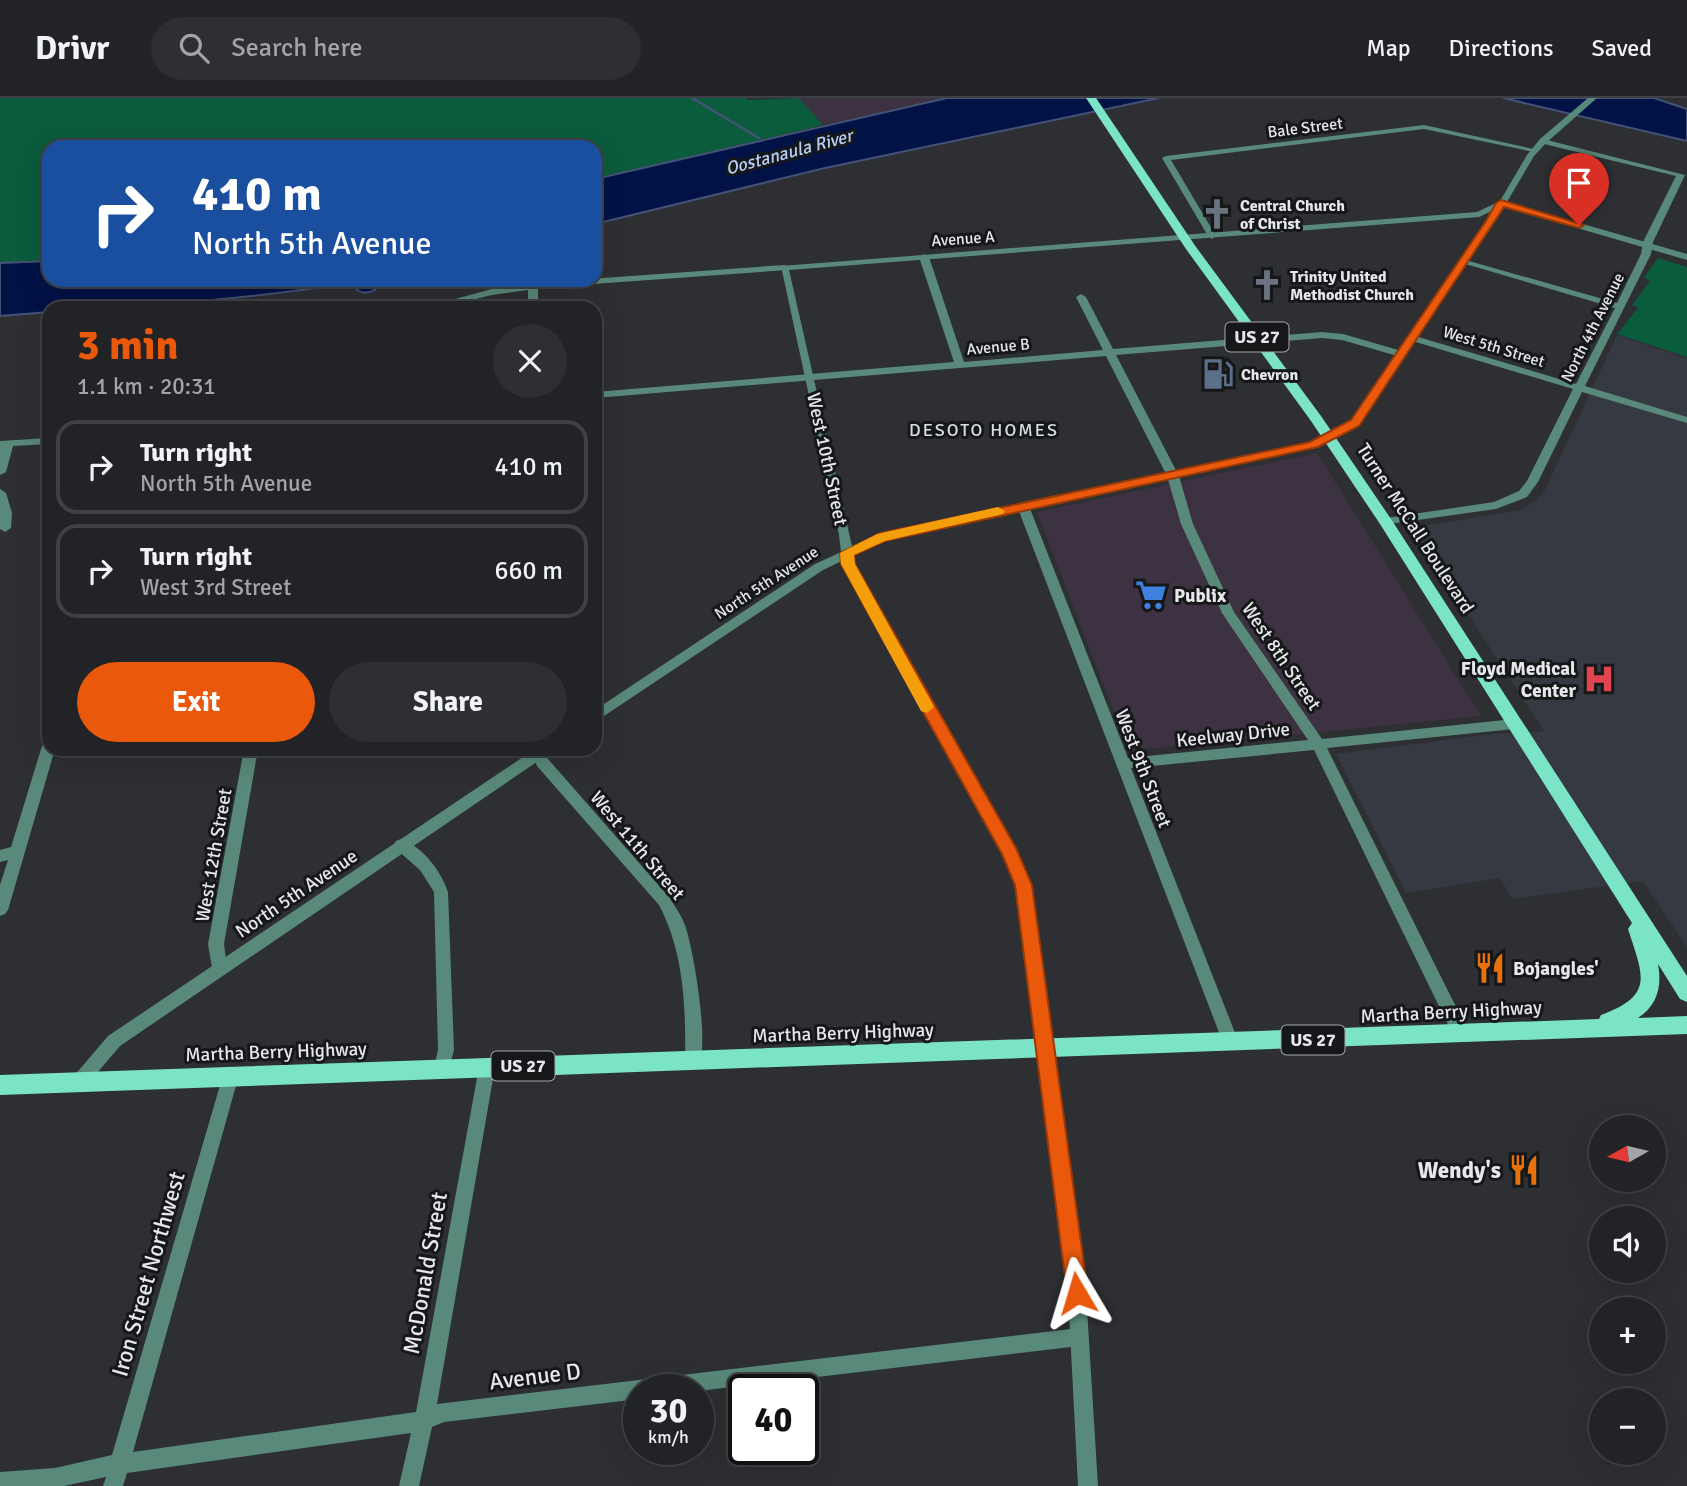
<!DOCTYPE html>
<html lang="en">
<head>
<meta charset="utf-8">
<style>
	body { margin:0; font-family:Signika,sans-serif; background:#2e2f32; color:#f1f3f6; height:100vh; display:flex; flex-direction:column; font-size:26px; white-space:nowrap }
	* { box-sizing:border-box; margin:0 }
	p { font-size:23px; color:#a2a4a7 }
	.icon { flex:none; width:38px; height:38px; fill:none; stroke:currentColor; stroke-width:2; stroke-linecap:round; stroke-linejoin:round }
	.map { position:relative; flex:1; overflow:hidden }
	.drawer { position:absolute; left:42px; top:203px; width:560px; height:455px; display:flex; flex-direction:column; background:#222326; border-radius:21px; box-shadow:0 7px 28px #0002,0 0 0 2px #3f4043 }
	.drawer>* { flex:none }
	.top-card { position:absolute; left:42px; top:42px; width:560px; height:147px; border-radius:21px; box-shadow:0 7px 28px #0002,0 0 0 2px #3f4043; background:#1a4fa0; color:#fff; overflow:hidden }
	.needle { width:46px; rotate:262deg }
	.buttons { position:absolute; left:1589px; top:1017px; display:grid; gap:14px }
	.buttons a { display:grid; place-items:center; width:77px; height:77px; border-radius:50%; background:#222326; box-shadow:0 7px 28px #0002,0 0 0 2px #3f4043; font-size:35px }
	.speed { position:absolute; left:623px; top:1276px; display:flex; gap:14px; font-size:35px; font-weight:700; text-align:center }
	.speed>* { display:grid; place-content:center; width:91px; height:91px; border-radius:50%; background:#222326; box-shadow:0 7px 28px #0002,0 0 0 2px #3f4043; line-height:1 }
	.speed small { font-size:18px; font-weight:400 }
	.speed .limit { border:4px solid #111; border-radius:10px; background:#fff; color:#111 }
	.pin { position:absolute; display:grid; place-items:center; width:60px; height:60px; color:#fff; margin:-72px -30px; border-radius:50% 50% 50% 0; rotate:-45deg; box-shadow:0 0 7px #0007 }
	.pin .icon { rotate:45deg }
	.me { position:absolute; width:77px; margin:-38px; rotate:353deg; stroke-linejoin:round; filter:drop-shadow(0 0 5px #0008) }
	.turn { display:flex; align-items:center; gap:24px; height:147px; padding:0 35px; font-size:32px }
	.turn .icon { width:91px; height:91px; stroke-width:2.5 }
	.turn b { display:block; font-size:49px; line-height:60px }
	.round { display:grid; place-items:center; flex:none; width:74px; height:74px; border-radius:37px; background:#2e2f32 }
	.head { display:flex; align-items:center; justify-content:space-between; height:119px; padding:0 35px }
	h1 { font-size:42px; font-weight:700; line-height:52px; color:#ea580c }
	.primary-button { display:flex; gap:14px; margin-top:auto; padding:14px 35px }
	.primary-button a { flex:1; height:80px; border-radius:42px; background:#ea580c; color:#fff; font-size:28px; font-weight:700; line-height:80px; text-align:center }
	.primary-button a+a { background:#2e2f32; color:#f1f3f6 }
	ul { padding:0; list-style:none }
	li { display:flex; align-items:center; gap:21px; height:94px; margin:0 14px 10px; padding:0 21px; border:4px solid #3f4043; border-radius:21px }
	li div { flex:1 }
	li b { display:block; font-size:26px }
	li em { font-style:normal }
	header { display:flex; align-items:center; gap:42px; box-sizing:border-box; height:98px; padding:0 35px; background:#222326; border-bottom:2px solid #3f4043 }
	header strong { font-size:33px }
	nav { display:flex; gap:38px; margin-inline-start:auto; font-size:24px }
	.search { width:490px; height:63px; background:#2e2f32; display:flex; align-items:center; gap:18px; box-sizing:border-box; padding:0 24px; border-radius:38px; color:#a2a4a7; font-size:26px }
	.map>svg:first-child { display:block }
	.commercial { fill:#3c3241 }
	.built { fill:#353941 }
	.green { fill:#0b5b3d }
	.water { fill:#001246; stroke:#455277; stroke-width:2 }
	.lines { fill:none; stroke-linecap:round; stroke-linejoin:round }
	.stream { stroke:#455277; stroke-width:2.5 }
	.minor { fill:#59897a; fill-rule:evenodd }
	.tertiary { fill:#59897a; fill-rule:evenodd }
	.primary { fill:#7be4c6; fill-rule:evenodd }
	.route { fill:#ea580c; stroke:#983908; stroke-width:2 }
	.slow { fill:#f59e0b }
	.labels { text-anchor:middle; stroke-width:6; stroke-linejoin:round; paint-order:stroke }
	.far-street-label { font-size:16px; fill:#e6e7ea; stroke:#161719 }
	.far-poi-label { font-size:16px; font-weight:bold; fill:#e6e7ea; stroke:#161719; text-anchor:start }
	.far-water-label { font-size:18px; font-style:italic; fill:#b7cff8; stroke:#161719 }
	.shield { fill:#161719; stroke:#a8a9ab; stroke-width:2 }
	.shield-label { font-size:18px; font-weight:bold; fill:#e6e7ea }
	.far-neighbourhood-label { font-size:18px; letter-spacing:2px; fill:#d9dce1; stroke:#161719 }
	.street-label { font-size:19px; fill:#e6e7ea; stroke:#161719 }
	.poi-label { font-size:19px; font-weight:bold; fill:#e6e7ea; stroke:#161719; text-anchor:start }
	.near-poi-label { font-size:23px; font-weight:bold; fill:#e6e7ea; stroke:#161719; text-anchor:end }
	.near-street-label { font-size:23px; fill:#e6e7ea; stroke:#161719 }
</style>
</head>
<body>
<header>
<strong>Drivr</strong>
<div class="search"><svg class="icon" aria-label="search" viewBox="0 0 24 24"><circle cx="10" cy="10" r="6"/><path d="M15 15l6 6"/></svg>Search here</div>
<nav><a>Map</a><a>Directions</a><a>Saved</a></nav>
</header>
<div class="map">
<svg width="1687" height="1388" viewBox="0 0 1687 1388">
	<rect width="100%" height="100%" fill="#2d2f33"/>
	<g class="commercial">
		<path d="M 799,0 L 947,0 L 823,27 Z"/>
		<path d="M 1317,355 L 1481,618 L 1129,653 L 1037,414 Z"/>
	</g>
	<path class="built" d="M 1617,237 L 1687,260 L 1687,849 L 1643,783 L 1512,801 L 1500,780 L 1406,795 L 1336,656 L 1492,636 L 1544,633 L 1416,436 L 1417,432 L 1423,428 L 1522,412 L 1537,401 L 1544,394 Z"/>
	<g class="green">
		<path d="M 0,0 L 746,0 L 748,2 L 799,0 L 823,27 L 595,81 L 595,49 L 49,49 L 49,163 L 0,165 Z"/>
		<path d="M 1658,160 L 1687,169 L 1687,259 L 1617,236 L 1638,210 L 1632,207 L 1650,183 L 1644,179 Z"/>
	</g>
	<g class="water">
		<path d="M 947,0 L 1159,0 L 825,70 L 595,126 L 595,81 Z"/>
		<path d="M 1503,0 L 1654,0 L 1687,11 L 1687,43 Z"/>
		<path d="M 49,163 L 49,182 L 377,182 L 375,192 C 364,197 358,195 351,185 C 251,200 151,210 49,210 L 49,214 L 0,218 L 0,165 Z"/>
	</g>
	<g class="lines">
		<path class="stream" d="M 692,0 L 759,40"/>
		<g class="minor">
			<path d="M 1424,27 L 1538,52 L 1534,54 L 1424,31 L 1171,62 L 1216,138 L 1212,141 L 1208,138 L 1162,60 L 1166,58 Z"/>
			<path d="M 1543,41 L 1685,77 L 1653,144 L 1651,156 L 1585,288 L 1687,319 L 1687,325 L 1582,294 L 1538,384 L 1527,399 L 1496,411 L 1382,427 L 1382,421 L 1386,420 L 1494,404 L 1519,393 L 1527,383 L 1573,291 L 1409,242 L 1409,238 L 1415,238 L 1576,286 L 1615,210 L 1462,165 L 1462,161 L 1617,205 L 1641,156 L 1643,144 L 1676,78 L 1540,45 L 1539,43 Z"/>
			<path d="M 924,156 L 929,159 L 964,264 L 1103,252 L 1076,199 L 1081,196 L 1086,199 L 1113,251 L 1322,234 L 1343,236 L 1405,254 L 1405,258 L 1401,259 L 1342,242 L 1322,240 L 1116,257 L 1179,378 L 1193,426 L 1234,514 L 1322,641 L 1514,621 L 1521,626 L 1514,631 L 1327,650 L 1467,931 L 1469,936 L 1467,941 L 1461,943 L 1455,941 L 1314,652 L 1131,670 L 1239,945 L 1237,950 L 1231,952 L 1225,950 L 1017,408 L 1019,405 L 1027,405 L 1029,408 L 1128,660 L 1308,642 L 1222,515 L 1181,426 L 1167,378 L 1106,258 L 595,300 L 595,294 L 954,264 L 919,159 Z"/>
			<path d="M 784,167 L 787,168 L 787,172 L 538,190 L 538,210 L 528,210 L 528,192 L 492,197 L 439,210 L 422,210 L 492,191 L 533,185 Z"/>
			<path d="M 49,340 L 49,346 L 13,348 L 6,374 L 0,377 L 0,343 Z"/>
			<path d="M 0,391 L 6,395 L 12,415 L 11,430 L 5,434 L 0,431 Z"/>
			<path d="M 49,643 L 49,651 L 55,651 L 8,812 L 5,816 L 0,818 L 0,787 L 8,762 L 0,764 L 0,752 L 11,749 L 42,648 Z"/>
			<path d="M 244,651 L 258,651 L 224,846 L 227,870 L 225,875 L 219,877 L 213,875 L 208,846 Z"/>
			<path d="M 530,651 L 544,651 L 548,661 L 669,799 C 675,808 681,817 685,827 C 694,853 709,944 699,967 L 693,969 L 687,967 L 685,962 C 686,910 684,854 659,807 L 537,668 Z"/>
			<path d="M 401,741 C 423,749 441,773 448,794 L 454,952 L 448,974 L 442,977 L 436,974 L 434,969 L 438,952 L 434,794 L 420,772 L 396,751 L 394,747 L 396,743 Z"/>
			<path d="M 487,961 L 493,964 L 495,969 L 437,1306 L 1079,1230 L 1086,1232 L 1088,1239 L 1086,1246 L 1079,1248 L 698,1293 L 698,1292 L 639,1292 L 639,1301 L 444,1324 L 432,1329 L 419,1388 L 399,1388 L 411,1335 L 127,1375 L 123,1388 L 103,1388 L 106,1379 L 64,1388 L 0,1388 L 0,1374 L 55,1370 L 112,1357 L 223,977 L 225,972 L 231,969 L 237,972 L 239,977 L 133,1354 L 416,1314 L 479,969 L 481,964 Z"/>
		</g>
		<g class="tertiary">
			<path d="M 1588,0 L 1597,0 L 1546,45 L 1534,58 L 1507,104 L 1687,156 L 1687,162 L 1505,109 L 1359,327 L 1318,349 L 884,442 L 853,457 L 854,465 L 1015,751 L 1031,787 L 1086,1195 L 1098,1388 L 1078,1388 L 1068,1195 L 1017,787 L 1003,756 L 842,463 L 823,472 L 595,624 L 595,612 L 815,466 L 841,454 L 839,437 L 781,168 L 1477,114 L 1500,103 L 1527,57 L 1540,41 ZM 1494,112 L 1351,323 L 1311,344 L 881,435 L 852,448 L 789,172 L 1479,119 Z"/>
			<path d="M 535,651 L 552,651 L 550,655 L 120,948 L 86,988 L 80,991 L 74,988 L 72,983 L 74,978 L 108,938 Z"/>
		</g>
		<path class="primary" d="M 1086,0 L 1096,0 L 1196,149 L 1321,318 L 1391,421 L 1687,878 L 1687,904 L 1680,901 L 1658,866 C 1662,888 1658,907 1638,920 L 1687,918 L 1687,936 L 0,997 L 0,977 L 1599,921 L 1601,917 C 1655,897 1643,878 1628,831 L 1632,825 L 1380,426 L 1311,323 L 1186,151 Z"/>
	</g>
	<path class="route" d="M 1501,102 L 1584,127 L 1579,130 L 1504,109 L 1359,328 L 1318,349 L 885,443 L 854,457 L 855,466 L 1016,750 L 1032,787 L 1088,1195 L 1085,1203 L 1077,1206 L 1070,1203 L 1067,1195 L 1015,787 L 1002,756 L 841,466 L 840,455 L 881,435 L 1310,344 L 1351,322 L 1486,123 L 1496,105 Z"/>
	<path class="slow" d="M 998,409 L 1005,413 L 1003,416 L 885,443 L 854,457 L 855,466 L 934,609 L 927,615 L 921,613 L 841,466 L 840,455 L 877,436 Z"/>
	<defs>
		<symbol id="church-bare" viewBox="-9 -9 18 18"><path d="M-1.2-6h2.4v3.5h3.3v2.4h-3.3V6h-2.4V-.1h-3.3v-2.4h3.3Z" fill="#6b7280" stroke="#161719" stroke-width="2.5" paint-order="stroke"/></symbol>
		<symbol id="fuel-bare" viewBox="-9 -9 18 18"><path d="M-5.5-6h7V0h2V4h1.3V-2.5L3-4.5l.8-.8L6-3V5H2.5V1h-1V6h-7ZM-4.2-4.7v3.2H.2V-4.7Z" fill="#5c6f8a" stroke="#161719" stroke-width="2.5" paint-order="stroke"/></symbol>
		<symbol id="supermarket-bare" viewBox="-9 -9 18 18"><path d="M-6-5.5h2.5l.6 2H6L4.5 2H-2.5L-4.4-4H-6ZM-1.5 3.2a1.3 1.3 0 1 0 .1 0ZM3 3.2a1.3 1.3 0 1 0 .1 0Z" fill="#3f7fe0" stroke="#161719" stroke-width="2.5" paint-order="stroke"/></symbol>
		<symbol id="hospital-bare" viewBox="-9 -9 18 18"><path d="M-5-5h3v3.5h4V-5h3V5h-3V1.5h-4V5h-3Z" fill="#e0444e" stroke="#161719" stroke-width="2.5" paint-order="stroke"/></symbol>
		<symbol id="restaurant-bare" viewBox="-9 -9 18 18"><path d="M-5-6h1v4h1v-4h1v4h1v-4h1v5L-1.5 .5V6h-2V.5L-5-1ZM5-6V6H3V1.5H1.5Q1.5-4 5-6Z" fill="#e8710a" stroke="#161719" stroke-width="2.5" paint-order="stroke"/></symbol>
	</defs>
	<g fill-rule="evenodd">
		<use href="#church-bare" x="1195" y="94" width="44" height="44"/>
		<use href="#church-bare" x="1245" y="165" width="44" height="44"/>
		<use href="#fuel-bare" x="1196" y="254" width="44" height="44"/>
		<use href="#supermarket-bare" x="1129" y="475" width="44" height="44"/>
		<use href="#hospital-bare" x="1577" y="559" width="44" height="44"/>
		<use href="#restaurant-bare" x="1468" y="848" width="44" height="44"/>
		<use href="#restaurant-bare" x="1502" y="1050" width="44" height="44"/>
	</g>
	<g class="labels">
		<g class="far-street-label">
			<text transform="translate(1305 29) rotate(-7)" y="6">Bale Street</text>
			<text transform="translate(963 140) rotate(-4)" y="6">Avenue A</text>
			<text transform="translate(1592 229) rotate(-63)" y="6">North 4th Avenue</text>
			<text transform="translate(998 248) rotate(-5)" y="6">Avenue B</text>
			<text transform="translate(1494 248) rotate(17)" y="6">West 5th Street</text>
			<text transform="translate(766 484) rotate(-33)" y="6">North 5th Avenue</text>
		</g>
		<g class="far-poi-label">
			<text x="1240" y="113">Central Church<tspan x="1240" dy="18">of Christ</tspan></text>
			<text x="1290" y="184">Trinity United<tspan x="1290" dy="18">Methodist Church</tspan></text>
			<text x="1241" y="282">Chevron</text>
		</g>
		<g class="far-water-label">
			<text transform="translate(789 54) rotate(-15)" y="6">Oostanaula River</text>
		</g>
		<g class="shield">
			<rect x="1225.5" y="224.5" width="63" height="29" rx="5"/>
			<rect x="1281.5" y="927.5" width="63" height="29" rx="5"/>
			<rect x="491.5" y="953.5" width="63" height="29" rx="5"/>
		</g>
		<g class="shield-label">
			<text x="1257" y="245">US 27</text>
			<text x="1313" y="948">US 27</text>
			<text x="523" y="974">US 27</text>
		</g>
		<g class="far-neighbourhood-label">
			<text x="984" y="338">DESOTO HOMES</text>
		</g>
		<g class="street-label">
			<text transform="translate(828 361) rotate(78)" y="7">West 10th Street</text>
			<text transform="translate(1416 430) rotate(57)" y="7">Turner McCall Boulevard</text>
			<text transform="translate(1282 558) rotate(56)" y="7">West 8th Street</text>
			<text transform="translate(1233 636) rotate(-6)" y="7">Keelway Drive</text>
			<text transform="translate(1144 670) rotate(69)" y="7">West 9th Street</text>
			<text transform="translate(638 747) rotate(50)" y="7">West 11th Street</text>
			<text transform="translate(213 757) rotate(-80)" y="7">West 12th Street</text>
			<text transform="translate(296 795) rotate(-34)" y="7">North 5th Avenue</text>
			<text transform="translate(1451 913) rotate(-3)" y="7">Martha Berry Highway</text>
			<text transform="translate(843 934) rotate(-2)" y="7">Martha Berry Highway</text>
			<text transform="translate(276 953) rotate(-2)" y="7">Martha Berry Highway</text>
		</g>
		<g class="poi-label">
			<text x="1174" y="504">Publix</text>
			<text x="1576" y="577" text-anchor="end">Floyd Medical<tspan x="1576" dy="22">Center</tspan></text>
			<text x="1513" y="877">Bojangles'</text>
		</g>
		<g class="near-poi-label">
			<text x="1501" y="1080">Wendy's</text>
		</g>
		<g class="near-street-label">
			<text transform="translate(425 1175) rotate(-80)" y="8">McDonald Street</text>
			<text transform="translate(148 1176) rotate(-74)" y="8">Iron Street Northwest</text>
			<text transform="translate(535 1278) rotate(-7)" y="8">Avenue D</text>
		</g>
	</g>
</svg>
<div class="buttons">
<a><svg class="needle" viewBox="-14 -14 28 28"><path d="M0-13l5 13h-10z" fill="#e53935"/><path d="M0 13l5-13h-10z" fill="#a2a4a7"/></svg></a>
<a><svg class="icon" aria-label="sound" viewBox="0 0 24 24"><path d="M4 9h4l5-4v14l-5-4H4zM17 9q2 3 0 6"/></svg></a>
<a>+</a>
<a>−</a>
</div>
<div class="speed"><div>30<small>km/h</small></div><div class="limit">40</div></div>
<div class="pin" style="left:1579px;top:127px;background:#d93025"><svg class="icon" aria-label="arrive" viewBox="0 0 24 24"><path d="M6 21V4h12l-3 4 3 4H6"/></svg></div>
<svg class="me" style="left:1077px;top:1195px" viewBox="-20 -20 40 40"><path d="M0-17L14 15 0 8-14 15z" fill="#ea580c" stroke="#fff" stroke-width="4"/></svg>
<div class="top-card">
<div class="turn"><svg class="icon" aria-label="right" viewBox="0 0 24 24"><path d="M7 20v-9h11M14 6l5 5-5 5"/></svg><div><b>410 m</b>North 5th Avenue</div></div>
</div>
<section class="drawer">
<div class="head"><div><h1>3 min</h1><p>1.1 km · 20:31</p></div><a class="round"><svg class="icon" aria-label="close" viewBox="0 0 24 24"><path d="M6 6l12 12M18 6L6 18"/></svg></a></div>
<ul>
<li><svg class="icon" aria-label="right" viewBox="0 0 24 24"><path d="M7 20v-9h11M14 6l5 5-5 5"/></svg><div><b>Turn right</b><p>North 5th Avenue</p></div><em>410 m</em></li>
<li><svg class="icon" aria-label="right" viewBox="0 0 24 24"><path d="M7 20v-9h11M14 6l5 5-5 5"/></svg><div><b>Turn right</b><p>West 3rd Street</p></div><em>660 m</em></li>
</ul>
<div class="primary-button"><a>Exit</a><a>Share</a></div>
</section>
</div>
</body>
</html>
